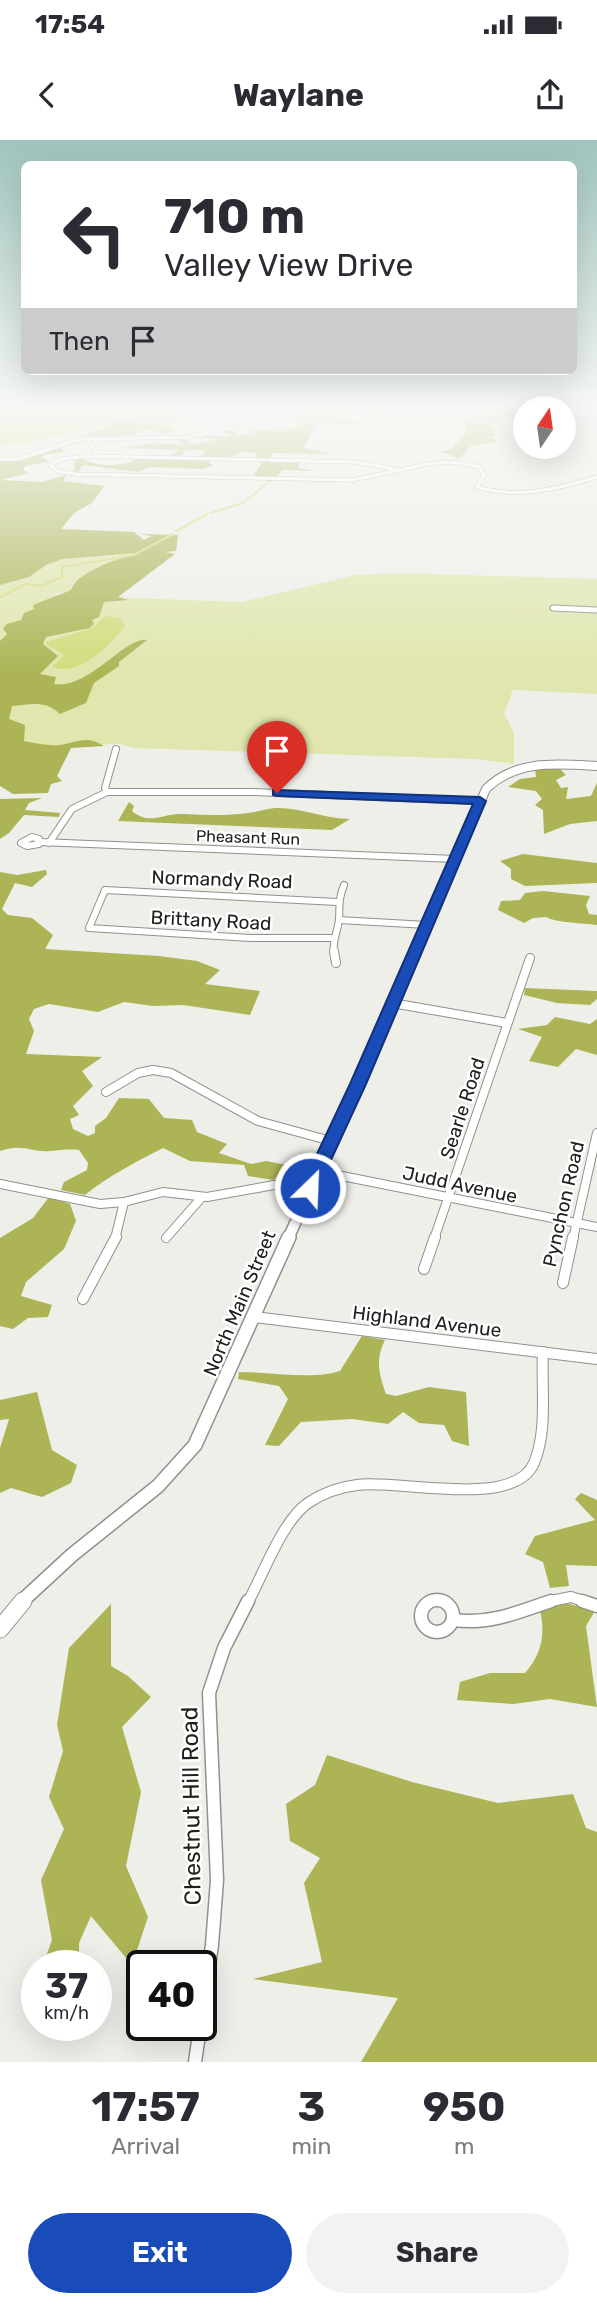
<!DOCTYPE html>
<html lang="en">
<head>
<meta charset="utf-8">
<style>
	body { margin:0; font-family:Rubik,sans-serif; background:#f2f2f3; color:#2b2b33; height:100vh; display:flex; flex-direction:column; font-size:26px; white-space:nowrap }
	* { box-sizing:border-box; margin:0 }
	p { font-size:23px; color:#7c7c81 }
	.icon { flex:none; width:38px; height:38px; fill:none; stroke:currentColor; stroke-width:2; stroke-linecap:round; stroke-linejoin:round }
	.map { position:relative; height:1922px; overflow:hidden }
	.panel { display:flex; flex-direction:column; background:#fff; flex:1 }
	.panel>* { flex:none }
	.top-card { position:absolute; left:21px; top:21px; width:556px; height:214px; border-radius:10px; box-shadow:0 7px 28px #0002; background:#fff; color:#2b2b33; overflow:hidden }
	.needle { width:46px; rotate:13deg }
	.buttons { position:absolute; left:513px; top:256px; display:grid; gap:14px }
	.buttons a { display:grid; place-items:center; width:63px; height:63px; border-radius:50%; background:#fff; box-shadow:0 7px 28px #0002; font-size:35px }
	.speed { position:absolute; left:21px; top:1810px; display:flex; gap:14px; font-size:35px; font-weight:700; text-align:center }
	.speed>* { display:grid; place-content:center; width:91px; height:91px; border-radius:50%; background:#fff; box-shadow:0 7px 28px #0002; line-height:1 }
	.speed small { font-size:18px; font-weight:400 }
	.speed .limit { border:4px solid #111; border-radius:10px; background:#fff; color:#111 }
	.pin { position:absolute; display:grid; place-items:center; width:60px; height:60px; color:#fff; margin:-72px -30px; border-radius:50% 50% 50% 0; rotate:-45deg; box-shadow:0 0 7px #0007 }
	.pin .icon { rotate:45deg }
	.me { position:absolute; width:77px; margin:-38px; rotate:24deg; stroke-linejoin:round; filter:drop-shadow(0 0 5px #0008) }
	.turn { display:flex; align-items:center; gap:24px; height:147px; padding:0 28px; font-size:32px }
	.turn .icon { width:91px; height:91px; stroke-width:2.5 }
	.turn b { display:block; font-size:49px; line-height:60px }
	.then { display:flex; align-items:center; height:66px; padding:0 28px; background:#0003; gap:14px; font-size:26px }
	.eta { display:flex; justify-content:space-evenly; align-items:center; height:119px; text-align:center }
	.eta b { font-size:42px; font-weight:700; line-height:49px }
	.action { display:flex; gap:14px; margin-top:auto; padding:14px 28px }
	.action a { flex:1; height:80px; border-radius:42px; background:#1a4cb9; color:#fff; font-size:28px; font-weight:700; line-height:80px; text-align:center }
	.action a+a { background:#f2f2f3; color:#2b2b33 }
	.status { display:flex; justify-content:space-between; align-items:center; height:49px; padding:0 35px; background:#fff; direction:ltr }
	.status svg { height:19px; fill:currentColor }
	header { display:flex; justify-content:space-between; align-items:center; height:91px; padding:0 28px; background:#fff; font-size:32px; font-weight:700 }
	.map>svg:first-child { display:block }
	.green { fill:#e0e6ad }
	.forest { fill:#acb455 }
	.water { fill:#d3db7c }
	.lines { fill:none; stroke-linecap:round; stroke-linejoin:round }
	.stream { stroke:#d3db7c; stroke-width:2 }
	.minor-far5-casing { stroke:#90918c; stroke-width:4.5 }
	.minor-far4-casing { stroke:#90918c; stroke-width:7 }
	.minor-far3-casing { stroke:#90918c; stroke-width:8 }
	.minor-far2-casing { stroke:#90918c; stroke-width:10 }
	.minor-far1-casing { stroke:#90918c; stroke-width:12 }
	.minor-casing { stroke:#90918c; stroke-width:15 }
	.tertiary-far3-casing { stroke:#90918c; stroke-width:10 }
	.tertiary-far2-casing { stroke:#90918c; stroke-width:13 }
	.tertiary-far1-casing { stroke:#90918c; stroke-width:16 }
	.tertiary-casing { stroke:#90918c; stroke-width:19 }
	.minor-far5 { stroke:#fff; stroke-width:3.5 }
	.minor-far4 { stroke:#fff; stroke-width:5 }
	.minor-far3 { stroke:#fff; stroke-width:6 }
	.minor-far2 { stroke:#fff; stroke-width:8 }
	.minor-far1 { stroke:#fff; stroke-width:10 }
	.minor { stroke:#fff; stroke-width:12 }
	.tertiary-far3 { stroke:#fff; stroke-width:8 }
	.tertiary-far2 { stroke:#fff; stroke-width:10 }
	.tertiary-far1 { stroke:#fff; stroke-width:13 }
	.tertiary { stroke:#fff; stroke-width:17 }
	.route { fill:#1a4cb9; stroke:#113178; stroke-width:2 }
	.labels { text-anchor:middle; stroke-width:5; stroke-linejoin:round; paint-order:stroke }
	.far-street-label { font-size:16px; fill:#20201f; stroke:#fff }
	.street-label { font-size:19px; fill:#20201f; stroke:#fff }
	.near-street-label { font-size:23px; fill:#20201f; stroke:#fff }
</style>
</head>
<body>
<div class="status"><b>17:54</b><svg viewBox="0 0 49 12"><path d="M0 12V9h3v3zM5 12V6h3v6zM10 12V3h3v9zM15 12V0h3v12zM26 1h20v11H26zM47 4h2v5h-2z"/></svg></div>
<header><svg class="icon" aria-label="back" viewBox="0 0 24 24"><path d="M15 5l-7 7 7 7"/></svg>Waylane<svg class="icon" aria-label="share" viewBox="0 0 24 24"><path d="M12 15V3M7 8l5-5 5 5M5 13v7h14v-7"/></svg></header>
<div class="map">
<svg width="597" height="1922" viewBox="0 0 597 1922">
	<rect width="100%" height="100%" fill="#eeefe9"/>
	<path class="green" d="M 132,411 L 135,413 L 132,416 C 114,419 89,433 73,443 L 71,450 L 52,455 L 241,462 L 356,435 L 398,433 L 597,439 L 597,554 L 513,550 L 504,573 L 514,593 L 514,624 L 474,619 L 135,608 L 120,604 L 61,606 L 0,602 L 0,445 L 28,437 L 46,425 L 63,419 Z"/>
	<g class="forest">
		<path d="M 328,267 L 372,267 L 376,271 L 374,276 L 368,276 L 371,271 L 361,268 L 338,279 L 363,284 L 315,285 L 304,308 L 332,314 L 273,313 L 269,319 L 254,318 L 257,313 L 243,312 L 227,318 L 202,317 L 206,310 L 185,310 L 183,315 L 170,316 L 179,310 L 123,308 L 154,303 L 181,305 L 179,299 L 185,298 L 191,305 L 215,300 L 199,296 L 232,296 L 218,290 L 229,288 L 240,295 L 251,293 L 250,290 L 296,288 L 298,278 L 304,275 L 291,276 L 283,272 Z"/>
		<path d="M 493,267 L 523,267 L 515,277 L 508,275 L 488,287 L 494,288 L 492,293 L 500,295 L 492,296 L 497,302 L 471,306 L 459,319 L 445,313 L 436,314 L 452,308 L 467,291 L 465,281 L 476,275 L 476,271 L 491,273 Z"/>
		<path d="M 162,271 L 180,274 L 175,278 L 183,280 L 164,286 L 178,290 L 164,294 L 150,289 L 126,297 L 88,297 L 85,294 L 107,287 L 103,284 Z"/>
		<path d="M 92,299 L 61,308 L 64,312 C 56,315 50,312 41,317 L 50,322 L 25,326 L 23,330 L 29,333 L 1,340 L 42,342 L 66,335 L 63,341 L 104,346 L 92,363 L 74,373 L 61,389 L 134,392 L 144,400 L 152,396 L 138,394 L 178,395 L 176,411 L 165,412 L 175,414 L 118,457 L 128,460 L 104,462 L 99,477 L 92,480 L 94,484 L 90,488 L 46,497 L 43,504 L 58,516 L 40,534 L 56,537 L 54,544 C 89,550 125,496 147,500 L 119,522 L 119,526 L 94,543 L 86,563 L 60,574 C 46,560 31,564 12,566 L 9,579 L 25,585 L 24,601 C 35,603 48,606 59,605 C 76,603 86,594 104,606 L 71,608 L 57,636 L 62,641 L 51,644 L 48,653 L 13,654 L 0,646 L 0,501 L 7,494 L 3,489 L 7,484 L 21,480 L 24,473 L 34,469 L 33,465 L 71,450 C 75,434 116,418 132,416 L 135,413 L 63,419 L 46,425 L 29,437 L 0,445 L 0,320 C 31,321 60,300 92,299 Z"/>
		<path d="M 81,317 C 95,328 124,327 139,318 L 208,320 L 213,326 L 202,329 L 150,327 L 138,332 L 83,325 L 78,332 L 74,331 L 75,321 Z"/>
		<path d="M 263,321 L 299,322 L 299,328 L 313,331 L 282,330 L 277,337 L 257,337 L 254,335 Z"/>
		<path d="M 559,628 L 566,635 L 556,640 L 561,648 L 568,647 L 566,659 L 591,656 L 597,643 L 597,681 L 570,684 L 544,694 L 543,670 L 535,665 L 542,659 L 536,651 L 508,647 L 520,639 L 536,637 L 535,629 Z"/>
		<path d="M 42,658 L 29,663 L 25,670 L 60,673 L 59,677 L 24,675 L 9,693 L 0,699 L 0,659 Z"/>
		<path d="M 129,662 L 134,666 L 132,671 C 150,686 162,673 183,674 C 205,675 226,676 248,673 C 257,672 266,669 275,668 C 301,667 324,679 350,679 L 332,690 L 118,681 Z"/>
		<path d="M 523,714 L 597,723 L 597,743 L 525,746 L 511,739 L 511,729 L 500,721 Z"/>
		<path d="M 46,730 L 47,734 L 32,747 L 15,743 L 2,769 L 8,775 L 32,778 L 53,795 L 45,809 L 159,816 L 197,821 L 220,830 L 205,844 L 260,851 L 250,875 L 183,865 L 153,866 L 124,862 L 98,872 L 49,864 L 34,869 L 29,879 L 34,891 L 26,914 L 102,917 L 82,931 L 93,946 L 73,966 L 79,975 L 70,979 L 73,989 L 88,996 L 95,993 L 95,986 L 106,978 L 119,958 L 149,959 L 164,978 L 192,980 L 197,992 L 227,1004 L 219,1013 L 251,1024 L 266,1021 L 286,1025 L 274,1040 L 248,1036 L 244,1025 L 190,1021 L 163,1008 C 134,1023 110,1035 85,1055 L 61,1050 L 64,1042 L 87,1030 L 88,1023 L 79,1010 C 69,1009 61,1010 51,1011 C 31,1013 24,1003 0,1011 L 0,732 L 17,735 Z"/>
		<path d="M 543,751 L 590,756 L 586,765 L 589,774 L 597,775 L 597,785 C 584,783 556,783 546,777 L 533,778 L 524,783 L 498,770 L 501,761 L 520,760 L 525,753 Z"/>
		<path d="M 525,848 L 597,851 L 597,859 L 590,865 L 557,863 L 524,855 Z"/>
		<path d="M 555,877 L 590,884 L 597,879 L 597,915 L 576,909 L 558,927 L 529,921 L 542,897 L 518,889 L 547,885 Z"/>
		<path d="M 49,1057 L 70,1064 L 76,1081 L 64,1109 L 26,1142 L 21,1156 L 52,1165 L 48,1177 L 28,1178 L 13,1189 L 0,1186 L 0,1098 L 33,1078 Z"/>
		<path d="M 362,1196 L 385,1200 C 375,1220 379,1234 386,1254 L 396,1256 L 429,1247 L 466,1252 L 469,1306 L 452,1301 L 444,1285 L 419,1283 L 403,1272 L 388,1284 L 352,1279 L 301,1282 L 279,1306 L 265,1305 L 288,1259 L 279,1246 L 238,1239 L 239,1232 C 269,1232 314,1240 340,1231 Z"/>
		<path d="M 37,1252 L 52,1310 L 77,1325 L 71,1343 L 42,1357 L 11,1348 L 0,1353 L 0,1308 L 9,1279 L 0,1280 L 0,1260 Z"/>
		<path d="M 581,1353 L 597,1360 L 597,1426 L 566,1425 L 569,1446 L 550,1448 L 543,1422 L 525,1414 L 535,1396 L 595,1380 L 575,1359 Z"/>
		<path d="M 566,1463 L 595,1471 L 586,1486 L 597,1567 L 550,1559 L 513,1564 L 457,1560 L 460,1542 L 490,1533 L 525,1533 C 541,1515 546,1495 540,1471 Z"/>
		<path d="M 111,1464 L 111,1526 L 128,1536 L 151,1557 L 122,1587 L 141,1652 L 126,1726 L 148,1777 L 132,1825 L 91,1776 L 79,1803 L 79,1825 L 43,1825 L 52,1800 L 41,1740 L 64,1689 L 49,1657 L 63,1611 L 57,1585 L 69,1508 Z"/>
		<path d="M 327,1615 L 412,1642 L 498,1663 L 573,1654 L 586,1688 L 597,1692 L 597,1922 L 361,1922 L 398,1858 L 253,1839 L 322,1822 L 304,1743 L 320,1718 L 290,1701 L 286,1664 L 315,1645 Z"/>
	</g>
	<g class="water">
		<path d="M 0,267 L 175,267 L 32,302 L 0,306 Z"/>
		<path d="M 105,476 L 120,478 L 125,486 C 109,506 80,537 52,527 L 64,515 L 46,504 L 46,502 L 93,488 Z"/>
	</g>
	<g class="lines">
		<g class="stream">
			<path d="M 210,373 L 243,363 L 270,341"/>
			<path d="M 176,391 L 207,374"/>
			<path d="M 0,457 L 26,444 L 41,446 L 62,437 L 62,427 L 134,415 L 173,394"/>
		</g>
		<defs>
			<g id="minor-far5">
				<path d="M 225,267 C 248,283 280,273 305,267"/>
				<path d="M 87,316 L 97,298"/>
				<path d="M 87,316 L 354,322 L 401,330 L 352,340 L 75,334 L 58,331 L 51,326 L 60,319 Z"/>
				<path d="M 0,319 L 18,319 L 81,299 L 188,297 L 335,267"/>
				<path d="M 401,330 C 428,323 452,319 479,327 L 484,335 L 477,347 C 517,359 558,349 597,337"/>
			</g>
			<path id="minor-far4" d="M 553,468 L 597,470"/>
			<g id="minor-far3">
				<path d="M 107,652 L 252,652 L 480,661"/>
				<path d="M 32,697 L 39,699 L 39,704 L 27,706 L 21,703 Z"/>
				<path d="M 40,702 L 455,719"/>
				<path d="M 49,703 L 72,669 L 107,652 L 105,648 L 116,609"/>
				<path d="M 339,780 L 427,785"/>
				<path d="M 332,798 L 250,798 L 89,788 L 105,750 L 337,762"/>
				<path d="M 334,813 C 332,799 338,792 339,779 C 340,764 338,761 344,745"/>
			</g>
			<g id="minor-far2">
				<path d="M 334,811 L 336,823"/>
				<path d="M 392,863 L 507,883"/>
				<path d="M 106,952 L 138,933 L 153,930 L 171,933 L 258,981 L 331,1001"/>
				<path d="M 317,1031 L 597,1087"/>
				<path d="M 0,1044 L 100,1064 L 124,1062 L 163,1052 L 207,1057 L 274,1045 L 310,1048"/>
				<path d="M 166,1098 L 202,1057"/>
				<path d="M 115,1099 L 124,1062"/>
				<path d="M 434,1099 L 530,818"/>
				<path d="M 573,1099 L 597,993"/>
			</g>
			<g id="minor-far1">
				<path d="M 424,1129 L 435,1097"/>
				<path d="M 563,1143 L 573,1097"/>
				<path d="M 83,1159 L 116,1097"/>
				<path d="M 254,1177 L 597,1219"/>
				<path d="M 248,1462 C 263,1435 282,1381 308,1363 C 323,1353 339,1347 357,1345 C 398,1339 514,1370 534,1323 C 548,1290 541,1247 543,1212"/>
				<path d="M 546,1462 L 571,1457 L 587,1462"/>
			</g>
			<g id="minor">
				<circle cx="437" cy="1476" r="16"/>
				<path d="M 582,1461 L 597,1466"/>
				<path d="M 454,1480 C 489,1485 519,1472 551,1461"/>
				<path d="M 195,1922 L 212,1805 L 217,1740 L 209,1553 L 224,1508 L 248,1461"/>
			</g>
			<path id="tertiary-far3" d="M 415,813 L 486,649 C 516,619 558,624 597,626"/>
			<path id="tertiary-far2" d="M 288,1099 L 416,811"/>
			<path id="tertiary-far1" d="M 21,1462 L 72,1415 L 158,1346 L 195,1305 L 289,1097"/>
			<path id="tertiary" d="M 0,1489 L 23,1461"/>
		</defs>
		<use href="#minor-far5" class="minor-far5-casing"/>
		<use href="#minor-far4" class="minor-far4-casing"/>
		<use href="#minor-far3" class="minor-far3-casing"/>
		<use href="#minor-far2" class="minor-far2-casing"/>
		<use href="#minor-far1" class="minor-far1-casing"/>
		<use href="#minor" class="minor-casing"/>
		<use href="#tertiary-far3" class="tertiary-far3-casing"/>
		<use href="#tertiary-far2" class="tertiary-far2-casing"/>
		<use href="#tertiary-far1" class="tertiary-far1-casing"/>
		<use href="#tertiary" class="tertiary-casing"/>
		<use href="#minor-far5" class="minor-far5"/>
		<use href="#minor-far4" class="minor-far4"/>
		<use href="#minor-far3" class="minor-far3"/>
		<use href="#minor-far2" class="minor-far2"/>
		<use href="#minor-far1" class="minor-far1"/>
		<use href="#minor" class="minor"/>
		<use href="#tertiary-far3" class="tertiary-far3"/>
		<use href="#tertiary-far2" class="tertiary-far2"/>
		<use href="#tertiary-far1" class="tertiary-far1"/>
		<use href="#tertiary" class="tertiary"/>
	</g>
	<linearGradient id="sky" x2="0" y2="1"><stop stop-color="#9fc4bd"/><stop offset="0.5" stop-color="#f7f8f5"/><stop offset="1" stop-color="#f7f8f5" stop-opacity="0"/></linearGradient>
	<rect width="597" height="536" fill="url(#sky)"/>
	<path class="route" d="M 273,650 L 480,657 L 486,661 L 366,944 L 318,1048 L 310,1054 L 301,1048 L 350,944 L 473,664 L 277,656 L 273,655 Z"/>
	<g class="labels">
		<g class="far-street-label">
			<text transform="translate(248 697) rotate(2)" y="6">Pheasant Run</text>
		</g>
		<g class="street-label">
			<text transform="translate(222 739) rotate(2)" y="7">Normandy Road</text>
			<text transform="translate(211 780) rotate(3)" y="7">Brittany Road</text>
			<text transform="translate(462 968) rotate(-72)" y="7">Searle Road</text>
			<text transform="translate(460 1044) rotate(12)" y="7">Judd Avenue</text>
			<text transform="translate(563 1064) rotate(-77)" y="7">Pynchon Road</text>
			<text transform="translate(239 1163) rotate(-67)" y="7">North Main Street</text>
			<text transform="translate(427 1181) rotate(7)" y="7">Highland Avenue</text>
		</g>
		<g class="near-street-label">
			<text transform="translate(191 1666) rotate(-91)" y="8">Chestnut Hill Road</text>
		</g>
	</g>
</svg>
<div class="buttons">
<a><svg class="needle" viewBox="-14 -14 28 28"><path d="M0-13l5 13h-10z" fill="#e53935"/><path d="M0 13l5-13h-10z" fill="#7c7c81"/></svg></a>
</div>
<div class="speed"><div>37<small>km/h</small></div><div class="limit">40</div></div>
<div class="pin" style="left:277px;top:653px;background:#d93025"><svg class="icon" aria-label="arrive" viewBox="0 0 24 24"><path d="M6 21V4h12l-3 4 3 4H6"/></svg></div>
<svg class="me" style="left:310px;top:1048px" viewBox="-20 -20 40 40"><circle r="17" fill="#1a4cb9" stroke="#fff" stroke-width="3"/><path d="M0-11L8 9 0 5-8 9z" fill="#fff"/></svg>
<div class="top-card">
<div class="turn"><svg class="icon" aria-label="left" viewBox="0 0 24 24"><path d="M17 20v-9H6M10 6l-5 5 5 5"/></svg><div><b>710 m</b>Valley View Drive</div></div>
<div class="then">Then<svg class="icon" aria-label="arrive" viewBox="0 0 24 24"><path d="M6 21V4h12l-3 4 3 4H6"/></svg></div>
</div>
</div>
<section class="panel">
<div class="eta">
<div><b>17:57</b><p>Arrival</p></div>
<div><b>3</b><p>min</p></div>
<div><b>950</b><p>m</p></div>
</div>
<div class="action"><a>Exit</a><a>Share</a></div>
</section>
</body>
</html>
